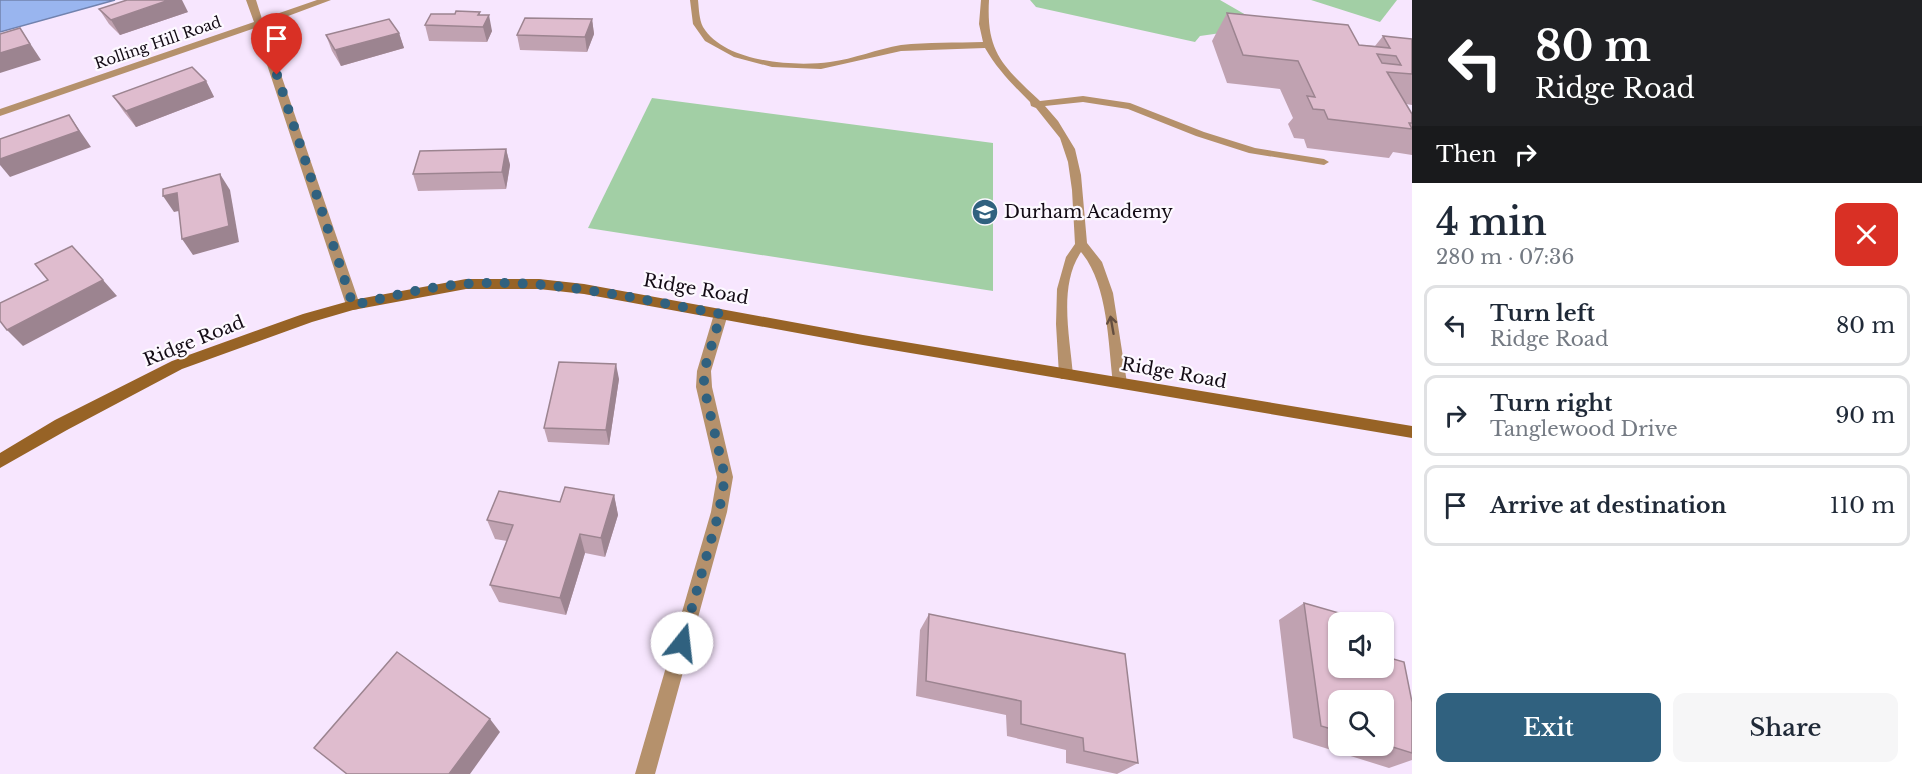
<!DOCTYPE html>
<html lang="en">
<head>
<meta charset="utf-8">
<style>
	body { margin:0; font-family:"Libre Baskerville",serif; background:#f6f6f7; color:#1f2937; height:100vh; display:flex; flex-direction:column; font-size:22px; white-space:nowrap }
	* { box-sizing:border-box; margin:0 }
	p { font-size:20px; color:#747a83 }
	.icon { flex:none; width:33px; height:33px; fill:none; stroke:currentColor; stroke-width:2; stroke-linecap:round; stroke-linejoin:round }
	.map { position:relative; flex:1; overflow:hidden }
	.side { display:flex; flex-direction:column; background:#fff; width:510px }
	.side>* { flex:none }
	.banner { background:#202124; color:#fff; overflow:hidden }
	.tools { position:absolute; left:1328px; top:612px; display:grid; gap:12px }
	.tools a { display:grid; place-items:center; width:66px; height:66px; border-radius:12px; background:#fff; box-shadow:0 2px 4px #0004; font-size:30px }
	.pin { position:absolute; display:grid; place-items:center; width:51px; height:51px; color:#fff; margin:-62px -26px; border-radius:50% 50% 50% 0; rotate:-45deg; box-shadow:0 0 6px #0007 }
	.pin .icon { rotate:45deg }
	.me { position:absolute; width:66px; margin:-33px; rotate:16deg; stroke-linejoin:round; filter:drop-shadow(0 0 4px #0008) }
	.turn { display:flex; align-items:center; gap:21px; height:126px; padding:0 24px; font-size:27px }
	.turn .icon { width:78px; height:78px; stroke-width:2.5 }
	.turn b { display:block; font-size:42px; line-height:51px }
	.then { display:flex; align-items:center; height:57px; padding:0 24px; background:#0003; gap:12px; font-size:22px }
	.round { display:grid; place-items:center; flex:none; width:63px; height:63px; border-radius:12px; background:#f6f6f7 }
	.summary { display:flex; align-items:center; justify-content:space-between; height:102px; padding:0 24px }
	h1 { font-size:36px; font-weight:600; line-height:45px }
	.cta { display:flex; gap:12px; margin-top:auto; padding:12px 24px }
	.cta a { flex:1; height:69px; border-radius:12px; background:#30617f; color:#fff; font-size:24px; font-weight:600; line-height:69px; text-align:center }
	.cta a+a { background:#f6f6f7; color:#1f2937 }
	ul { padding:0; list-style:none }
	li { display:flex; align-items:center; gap:18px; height:81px; margin:0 12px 9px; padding:0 12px; border:3px solid #e0e1e3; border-radius:12px }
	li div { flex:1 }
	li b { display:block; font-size:22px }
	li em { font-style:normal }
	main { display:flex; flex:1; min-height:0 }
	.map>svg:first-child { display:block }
	.green { fill:#a2cfa5 }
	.water { fill:#99b5ef; stroke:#7182ae; stroke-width:1.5 }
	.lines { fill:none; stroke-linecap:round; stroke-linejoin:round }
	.lane { fill:#b5916c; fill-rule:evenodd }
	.street { fill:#b5916c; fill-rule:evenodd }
	.secondary { fill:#976326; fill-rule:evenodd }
	.wall { fill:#c0a2b1; fill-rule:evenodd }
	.shaded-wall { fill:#9c8490 }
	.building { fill:#dfbcce; stroke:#9c8490; stroke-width:1.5; fill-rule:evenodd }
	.oneway { stroke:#644e40 }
	.route { stroke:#30617f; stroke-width:10; stroke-dasharray:0 18 }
	.labels { text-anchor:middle; stroke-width:4.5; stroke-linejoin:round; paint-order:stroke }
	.far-street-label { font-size:15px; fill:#130b15; stroke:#fdf9ff }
	.poi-label { font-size:18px; fill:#130b15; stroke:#fdf9ff; text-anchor:start }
	.street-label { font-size:18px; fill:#130b15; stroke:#fdf9ff }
</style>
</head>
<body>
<main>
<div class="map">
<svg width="1412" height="774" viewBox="0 0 1412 774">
	<rect width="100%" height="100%" fill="#f7e6fe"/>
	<g class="green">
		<path d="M 1030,0 L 1220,0 L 1253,19 L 1242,30 L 1200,36 L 1195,42 L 1036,7 Z"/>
		<path d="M 1311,0 L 1397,0 L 1380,22 Z"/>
		<path d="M 652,98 L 993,143 L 993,291 L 588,228 Z"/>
	</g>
	<path class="water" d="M 0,0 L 115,0 L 0,32 Z"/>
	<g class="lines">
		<path class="lane" d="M 690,0 L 698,0 C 699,9 699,19 703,27 C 724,62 793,67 830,62 C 854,59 877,49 901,45 C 928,42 956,43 983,42 L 979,24 L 981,0 L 989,0 C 986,53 1003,66 1040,101 L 1083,96 L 1130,103 L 1204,132 L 1255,148 L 1324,159 L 1329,162 L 1324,165 L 1249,153 L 1196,136 L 1128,109 L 1083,102 L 1045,106 L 1058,121 L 1075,149 L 1081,175 L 1087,243 L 1102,262 L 1113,293 L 1127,383 L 1125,387 L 1115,387 L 1113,383 C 1108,342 1108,284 1081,252 C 1058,286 1070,337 1073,375 L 1071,379 L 1061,379 L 1059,375 L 1056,324 L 1057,289 L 1066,257 L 1075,244 L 1072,190 L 1068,162 L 1060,138 L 1036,108 L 1031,106 L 1030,102 C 1013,85 997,69 985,48 L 901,51 L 821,69 L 772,67 L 734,57 L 705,41 L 693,24 Z"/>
		<g class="street">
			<path d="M 246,0 L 256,0 L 262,19 L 317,0 L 331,0 L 264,25 L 360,305 L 358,309 L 353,310 L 346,305 L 255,28 L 0,116 L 0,109 L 254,22 Z"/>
			<path d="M 721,309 L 728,314 L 711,371 L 712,387 L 733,477 L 727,512 L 655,774 L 635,774 L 711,512 L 717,477 L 696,387 L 697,371 L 714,314 Z"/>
		</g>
		<path class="secondary" d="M 466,279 L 539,279 L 584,284 L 863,335 L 1412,426 L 1412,438 L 863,345 L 584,294 L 539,289 L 466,289 L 353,310 L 312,322 L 182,369 L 67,430 L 0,468 L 0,453 L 55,420 L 172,361 L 303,314 L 353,300 Z"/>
	</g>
	<g class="wall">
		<path d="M 99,9 L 188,12 L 120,35 L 109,24 Z"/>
		<path d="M 480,12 L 480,15 L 492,31 L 487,42 L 429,41 L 425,25 L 455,14 Z"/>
		<path d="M 1227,13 L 1359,45 L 1375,46 L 1383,36 L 1412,39 L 1412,105 L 1406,104 L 1412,114 L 1412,155 L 1393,152 L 1389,158 L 1307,148 L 1304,139 L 1294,138 L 1288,124 L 1293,118 L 1280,89 L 1227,83 L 1212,41 Z"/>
		<path d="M 592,19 L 594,34 L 587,52 L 520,50 L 517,35 Z"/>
		<path d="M 399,33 L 404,48 L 341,66 L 332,51 L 326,35 Z"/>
		<path d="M 206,81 L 214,97 L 136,127 L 124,112 L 113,96 Z"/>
		<path d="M 506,149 L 510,165 L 506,189 L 418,191 L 413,174 Z"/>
		<path d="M 619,379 L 609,445 L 548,442 L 544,428 Z"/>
		<path d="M 614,495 L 618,515 L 605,557 L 585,553 L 566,615 L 499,602 L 490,585 L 507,541 L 495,539 L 487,520 L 560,502 Z"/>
		<path d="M 1304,603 L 1338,622 L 1412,702 L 1412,760 L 1389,768 L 1293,738 L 1279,620 ZM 1338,700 L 1383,700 L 1383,746 L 1338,746 Z"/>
		<path d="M 929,614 L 1138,763 L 1117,774 L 1066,763 L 1066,750 L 1007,736 L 1006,715 L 916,696 L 920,630 Z"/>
	</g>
	<g class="shaded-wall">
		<path d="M 169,0 L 182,0 L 188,12 L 120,35 L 111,20 Z"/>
		<path d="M 489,15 L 492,31 L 487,42 L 483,27 Z"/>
		<path d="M 592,19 L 594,34 L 587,52 L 585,37 Z"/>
		<path d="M 20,28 L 41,60 L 0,73 L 0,53 Z"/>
		<path d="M 399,33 L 404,48 L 341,66 L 335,50 Z"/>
		<path d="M 206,81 L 214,97 L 136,127 L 126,111 Z"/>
		<path d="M 69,115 L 91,147 L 10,177 L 0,165 L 0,159 Z"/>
		<path d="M 506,149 L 510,165 L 506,189 L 502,172 Z"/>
		<path d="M 220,174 L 230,190 L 239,242 L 193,255 L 182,239 Z"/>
		<path d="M 177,193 L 188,209 L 174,212 L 163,196 Z"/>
		<path d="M 103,280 L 117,296 L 23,346 L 7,330 Z"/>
		<path d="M 616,364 L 619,379 L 609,445 L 606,430 Z"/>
		<path d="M 614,495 L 618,515 L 605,557 L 601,538 Z"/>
		<path d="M 580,534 L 585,553 L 566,615 L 560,598 Z"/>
		<path d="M 490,719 L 500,732 L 470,774 L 449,774 Z"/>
	</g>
	<g class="building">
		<path d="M 127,0 L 169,0 L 111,20 L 99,9 Z"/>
		<path d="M 456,11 L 480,12 L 478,15 L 489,15 L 483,27 L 425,25 L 431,14 L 455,14 Z"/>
		<path d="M 1227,13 L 1348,25 L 1359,45 L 1390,48 L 1383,36 L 1412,39 L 1412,74 L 1387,72 L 1412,114 L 1412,123 L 1409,123 L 1412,129 L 1328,119 L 1324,110 L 1313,109 L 1307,96 L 1315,97 L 1298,61 L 1243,55 ZM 1377,54 L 1396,56 L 1401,65 L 1382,63 Z"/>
		<path d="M 525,18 L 592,19 L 585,37 L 517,35 Z"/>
		<path d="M 389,19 L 399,33 L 335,50 L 326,35 Z"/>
		<path d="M 20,28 L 30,44 L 0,53 L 0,34 Z"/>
		<path d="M 192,67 L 206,81 L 126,111 L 113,96 Z"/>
		<path d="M 69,115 L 79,131 L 0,159 L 0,139 Z"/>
		<path d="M 506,149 L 502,172 L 413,174 L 420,151 Z"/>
		<path d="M 220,174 L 229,226 L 182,239 L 177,193 L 163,196 L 163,189 Z"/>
		<path d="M 72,246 L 103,280 L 7,330 L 0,321 L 0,303 L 48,280 L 35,264 Z"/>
		<path d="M 559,362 L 616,364 L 606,430 L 544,428 Z"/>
		<path d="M 565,487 L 614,495 L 601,538 L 580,534 L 560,598 L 490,585 L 513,525 L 487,520 L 499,491 L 560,502 Z"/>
		<path d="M 1304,603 L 1360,619 L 1361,622 L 1338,622 L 1338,668 L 1383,668 L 1383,656 L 1404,662 L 1412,702 L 1412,753 L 1383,744 L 1383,700 L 1338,700 L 1338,731 L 1321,726 Z"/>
		<path d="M 929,614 L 1125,654 L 1138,763 L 1084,751 L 1083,738 L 1021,724 L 1021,701 L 926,681 Z"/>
		<path d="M 397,652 L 490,719 L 449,774 L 347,774 L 314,748 Z"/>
	</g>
	<defs><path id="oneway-shaft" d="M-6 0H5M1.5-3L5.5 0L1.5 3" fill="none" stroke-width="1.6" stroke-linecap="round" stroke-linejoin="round" transform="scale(1.5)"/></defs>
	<use class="oneway" href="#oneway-shaft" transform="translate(1112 325) rotate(-100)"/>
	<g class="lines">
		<path class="route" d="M 277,75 L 353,305 C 390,297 428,286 466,284 C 552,278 637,299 721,314 L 704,371 L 704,387 L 725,477 L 719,512 L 682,643"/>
	</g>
	<defs>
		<symbol id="school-disc" viewBox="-11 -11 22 22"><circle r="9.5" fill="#30617f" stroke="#fdf9ff"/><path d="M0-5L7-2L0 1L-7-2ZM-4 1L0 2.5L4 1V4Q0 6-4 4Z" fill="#fff"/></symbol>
	</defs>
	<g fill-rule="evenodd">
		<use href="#school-disc" x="970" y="197" width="30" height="30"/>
	</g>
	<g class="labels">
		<g class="far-street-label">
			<text transform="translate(158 43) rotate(-19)" y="5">Rolling Hill Road</text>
		</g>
		<g class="poi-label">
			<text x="1004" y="218">Durham Academy</text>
		</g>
		<g class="street-label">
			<text transform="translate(696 289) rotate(10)" y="6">Ridge Road</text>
			<text transform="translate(194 341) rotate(-22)" y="6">Ridge Road</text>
			<text transform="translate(1174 373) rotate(10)" y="6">Ridge Road</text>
		</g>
	</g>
</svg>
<div class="tools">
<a><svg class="icon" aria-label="sound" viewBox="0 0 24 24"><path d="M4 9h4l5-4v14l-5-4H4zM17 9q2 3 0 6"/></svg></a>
<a><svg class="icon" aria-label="search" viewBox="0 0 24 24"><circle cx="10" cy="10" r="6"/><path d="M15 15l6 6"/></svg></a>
</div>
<div class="pin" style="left:277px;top:75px;background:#d93025"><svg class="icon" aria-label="arrive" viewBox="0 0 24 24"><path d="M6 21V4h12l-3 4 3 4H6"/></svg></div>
<svg class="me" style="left:682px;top:643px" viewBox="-20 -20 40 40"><circle r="19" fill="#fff"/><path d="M0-13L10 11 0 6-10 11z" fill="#30617f"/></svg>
</div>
<section class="side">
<div class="banner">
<div class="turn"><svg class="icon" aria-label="left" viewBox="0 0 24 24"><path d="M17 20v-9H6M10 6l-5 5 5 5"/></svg><div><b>80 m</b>Ridge Road</div></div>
<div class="then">Then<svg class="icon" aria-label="right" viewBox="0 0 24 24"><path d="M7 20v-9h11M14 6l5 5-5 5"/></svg></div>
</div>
<div class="summary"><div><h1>4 min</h1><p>280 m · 07:36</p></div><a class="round" style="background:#d93025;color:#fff"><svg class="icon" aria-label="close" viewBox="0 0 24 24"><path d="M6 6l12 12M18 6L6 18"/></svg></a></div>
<ul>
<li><svg class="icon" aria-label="left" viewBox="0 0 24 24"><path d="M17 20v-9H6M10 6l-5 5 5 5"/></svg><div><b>Turn left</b><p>Ridge Road</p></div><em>80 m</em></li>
<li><svg class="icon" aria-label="right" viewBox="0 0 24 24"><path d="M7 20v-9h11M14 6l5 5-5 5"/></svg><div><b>Turn right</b><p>Tanglewood Drive</p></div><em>90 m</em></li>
<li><svg class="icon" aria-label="arrive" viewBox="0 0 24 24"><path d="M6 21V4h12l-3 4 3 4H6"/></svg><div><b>Arrive at destination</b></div><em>110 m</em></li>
</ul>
<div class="cta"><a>Exit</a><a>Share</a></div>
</section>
</main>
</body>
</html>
